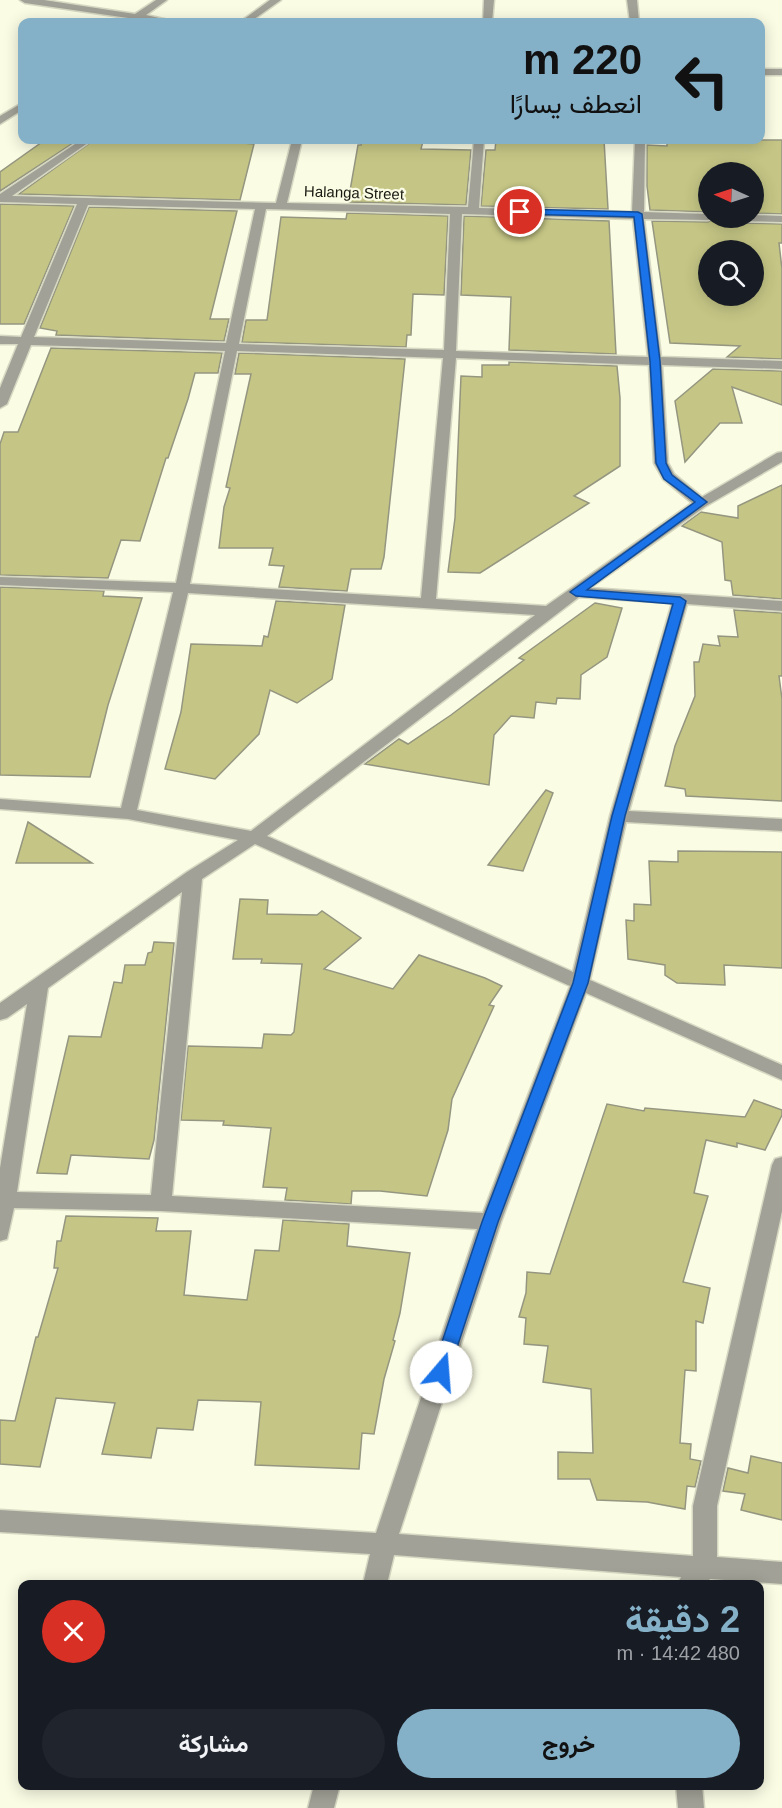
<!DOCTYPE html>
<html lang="ar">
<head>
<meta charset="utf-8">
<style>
	body { margin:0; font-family:Arial,Vazirmatn,sans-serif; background:#20242c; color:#f1f3f6; direction:rtl; height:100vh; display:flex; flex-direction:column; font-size:22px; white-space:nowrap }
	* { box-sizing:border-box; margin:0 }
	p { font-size:20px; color:#9ea1a6 }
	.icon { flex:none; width:33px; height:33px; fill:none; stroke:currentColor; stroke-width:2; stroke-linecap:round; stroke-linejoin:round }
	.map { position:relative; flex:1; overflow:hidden; direction:ltr }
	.sheet { position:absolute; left:18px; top:1580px; width:746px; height:210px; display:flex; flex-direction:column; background:#171b24; border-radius:12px; box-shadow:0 3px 15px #0003; direction:rtl }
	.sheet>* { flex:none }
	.guide { position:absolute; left:18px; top:18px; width:747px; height:126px; border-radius:12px; box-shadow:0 3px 15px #0003; direction:rtl; background:#85b1c8; color:#111; overflow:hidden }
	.needle { width:39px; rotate:273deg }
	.controls { position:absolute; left:698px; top:162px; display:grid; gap:12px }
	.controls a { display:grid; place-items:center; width:66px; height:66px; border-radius:50%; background:#171b24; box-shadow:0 3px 15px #0003; font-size:30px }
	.pin { position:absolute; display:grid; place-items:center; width:51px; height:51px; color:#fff; margin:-26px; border:3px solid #fff; border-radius:50%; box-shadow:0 2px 6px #0007 }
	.me { position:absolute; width:66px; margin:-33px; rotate:18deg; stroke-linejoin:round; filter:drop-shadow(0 0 4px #0008) }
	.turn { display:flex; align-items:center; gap:21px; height:126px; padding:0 24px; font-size:27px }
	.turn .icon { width:78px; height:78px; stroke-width:2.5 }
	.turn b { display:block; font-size:42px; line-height:51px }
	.round { display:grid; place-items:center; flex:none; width:63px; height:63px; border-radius:32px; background:#20242c }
	.head { display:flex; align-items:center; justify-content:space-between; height:102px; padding:0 24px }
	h1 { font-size:36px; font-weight:700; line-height:45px; color:#85b1c8 }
	.cta { display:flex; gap:12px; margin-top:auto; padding:12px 24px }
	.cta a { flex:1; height:69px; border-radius:36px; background:#85b1c8; color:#111; font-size:24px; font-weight:700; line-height:69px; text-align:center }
	.cta a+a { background:#20242c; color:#f1f3f6 }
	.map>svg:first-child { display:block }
	.building { fill:#c5c685; stroke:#959680; stroke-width:1.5; fill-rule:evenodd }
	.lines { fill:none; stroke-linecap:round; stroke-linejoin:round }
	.minor-casing { stroke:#d7d8c2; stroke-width:3 }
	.minor { fill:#a1a197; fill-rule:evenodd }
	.route { fill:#1a73e8; stroke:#114b97; stroke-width:1.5 }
	.labels { text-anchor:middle; stroke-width:4.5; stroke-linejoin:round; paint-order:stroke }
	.far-street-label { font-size:15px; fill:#181810; stroke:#fbfce4 }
</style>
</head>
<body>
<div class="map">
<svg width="782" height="1808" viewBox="0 0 782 1808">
	<rect width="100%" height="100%" fill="#fbfce4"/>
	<g class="building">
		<path d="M 45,140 L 78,140 L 0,191 L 0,172 Z"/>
		<path d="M 94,140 L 245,140 L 244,143 L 254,144 L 240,200 L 19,194 Z"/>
		<path d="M 362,140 L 423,141 L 421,149 L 471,150 L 466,205 L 348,202 L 358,145 L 361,145 Z"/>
		<path d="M 496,140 L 604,140 L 608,209 L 481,206 L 486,150 L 495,150 Z"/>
		<path d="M 667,140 L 782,140 L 782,214 L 753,213 L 753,172 L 708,172 L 708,212 L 650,210 L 647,186 L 647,145 L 667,146 Z"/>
		<path d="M 0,204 L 74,206 L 24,324 L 0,324 Z"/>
		<path d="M 89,207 L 237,211 L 210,319 L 229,319 L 224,341 L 56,335 L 57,331 L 40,328 Z"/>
		<path d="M 347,213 L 448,216 L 444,295 L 413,294 L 411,335 L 407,335 L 406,347 L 242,342 L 246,320 L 267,320 L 281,217 L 346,219 Z"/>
		<path d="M 464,216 L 609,221 L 616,354 L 509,350 L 511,297 L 461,295 Z"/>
		<path d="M 715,218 L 730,218 L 738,223 L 782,224 L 782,243 L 779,243 L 782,269 L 782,359 L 727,357 L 740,346 L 670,343 L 652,221 L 708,222 ZM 708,250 L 753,250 L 753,296 L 708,296 Z"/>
		<path d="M 51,348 L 222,353 L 218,373 L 195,373 L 188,399 L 168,458 L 166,458 L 140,541 L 121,540 L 108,578 L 0,575 L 0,444 L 4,432 L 18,432 Z"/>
		<path d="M 239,353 L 405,359 L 384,557 L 381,569 L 351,569 L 347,591 L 279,587 L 284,566 L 269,565 L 273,548 L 219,548 L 224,507 L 230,488 L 226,487 L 251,374 L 235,374 Z"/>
		<path d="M 509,362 L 617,366 L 620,398 L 620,466 L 574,496 L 589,503 L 480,573 L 448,572 L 455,518 L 461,376 L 482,377 L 482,365 L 509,365 Z"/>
		<path d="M 713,369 L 782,371 L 782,405 L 732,387 L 742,423 L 720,423 L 685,462 L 675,401 Z"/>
		<path d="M 782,485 L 782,599 L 733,595 L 731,581 L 725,580 L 722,542 L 682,526 L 701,512 L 738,518 L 738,506 Z"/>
		<path d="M 0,587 L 104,591 L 103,596 L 142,598 L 108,705 L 90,777 L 0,775 Z"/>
		<path d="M 276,601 L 345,605 L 332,679 L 297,703 L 270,690 L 259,734 L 215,779 L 165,769 L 181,712 L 191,644 L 262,646 L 264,636 L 268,637 Z"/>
		<path d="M 595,603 L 622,608 L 607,657 L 581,675 L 580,699 L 557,698 L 556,704 L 536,702 L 534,718 L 511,716 L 494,735 L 489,785 L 365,764 L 399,739 L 408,744 L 451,715 L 524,660 L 519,658 Z"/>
		<path d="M 734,610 L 782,613 L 782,676 L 779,676 L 782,699 L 782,801 L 686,796 L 685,789 L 665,786 L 675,746 L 695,696 L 694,662 L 699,662 L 703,644 L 720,646 L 718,636 L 738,637 Z"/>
		<path d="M 546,790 L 553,793 L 523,871 L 488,865 Z"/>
		<path d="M 28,822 L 92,863 L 16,863 Z"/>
		<path d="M 678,851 L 782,852 L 782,968 L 724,965 L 725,985 L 677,983 L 665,975 L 665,965 L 628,959 L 626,920 L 634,921 L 634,904 L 651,905 L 649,861 L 678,862 Z"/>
		<path d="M 240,899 L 268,900 L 267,914 L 317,915 L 322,911 L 361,938 L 324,969 L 393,989 L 419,955 L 485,978 L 502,986 L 489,1005 L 494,1006 L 452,1099 L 448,1130 L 427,1196 L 380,1191 L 352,1191 L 351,1204 L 285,1200 L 287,1188 L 263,1187 L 271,1128 L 223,1125 L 224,1121 L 181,1120 L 188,1046 L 262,1048 L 264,1034 L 291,1035 L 294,1032 L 302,964 L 261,963 L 262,959 L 233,959 Z"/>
		<path d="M 154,942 L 174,943 L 154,1140 L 149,1159 L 71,1155 L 67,1174 L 37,1173 L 69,1036 L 101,1037 L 114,982 L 122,983 L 125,965 L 145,965 L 148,953 L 152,952 Z"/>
		<path d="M 754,1100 L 782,1110 L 782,1115 L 765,1150 L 737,1143 L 737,1147 L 706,1140 L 694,1193 L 708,1196 L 683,1282 L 710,1288 L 703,1323 L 696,1321 L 696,1371 L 685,1370 L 680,1443 L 691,1444 L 690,1459 L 701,1461 L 695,1487 L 687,1486 L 685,1509 L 647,1502 L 597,1500 L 590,1479 L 558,1479 L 558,1452 L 593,1453 L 591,1389 L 543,1382 L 548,1346 L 524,1344 L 526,1318 L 519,1317 L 526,1293 L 527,1272 L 550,1274 L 607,1104 L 644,1111 L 645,1108 L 745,1117 Z"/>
		<path d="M 66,1216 L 158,1218 L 156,1231 L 191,1231 L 184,1295 L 247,1300 L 255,1250 L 279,1251 L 283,1220 L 349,1224 L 347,1246 L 410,1253 L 400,1313 L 393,1340 L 395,1341 L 384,1379 L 374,1434 L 362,1433 L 359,1469 L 255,1465 L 261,1402 L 198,1400 L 193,1430 L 157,1428 L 151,1458 L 102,1454 L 115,1403 L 56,1398 L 40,1467 L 0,1464 L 0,1420 L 15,1421 L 36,1337 L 38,1337 L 58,1268 L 54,1268 L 57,1241 L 61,1241 Z"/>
		<path d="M 751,1456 L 782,1463 L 782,1520 L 741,1510 L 745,1494 L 723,1491 L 728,1468 L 748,1473 Z"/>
	</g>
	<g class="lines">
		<defs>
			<g id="minor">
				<path d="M 20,0 L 44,0 L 135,14 L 156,0 L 167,0 L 146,15 L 177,22 L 139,20 L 127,22 L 128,18 L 25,3 Z"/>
				<path d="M 270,0 L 281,0 L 250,22 L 240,22 Z"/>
				<path d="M 484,0 L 494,0 L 492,22 L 483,22 Z"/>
				<path d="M 627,0 L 637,0 L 639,22 L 630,22 Z"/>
				<rect x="760" y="69" width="22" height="6"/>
				<path d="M 22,103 L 22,110 L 0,124 L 0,116 Z"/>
				<path d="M 81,140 L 92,140 L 12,196 L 276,203 L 292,140 L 302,140 L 287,203 L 468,207 L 474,140 L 484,140 L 479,208 L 632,212 L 635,140 L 645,140 L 644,212 L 708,214 L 708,218 L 713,218 L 708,220 L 644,219 L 661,357 L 782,361 L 782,369 L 662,365 L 668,463 L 674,474 L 702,497 L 777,453 L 782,452 L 782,462 L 706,506 L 590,588 L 782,601 L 782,611 L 687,604 L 629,811 L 782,819 L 782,831 L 626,822 L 590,980 L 782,1065 L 782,1080 L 586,993 L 501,1222 L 399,1534 L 693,1556 L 693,1506 L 772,1165 L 775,1159 L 782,1157 L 782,1211 L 717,1506 L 717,1557 L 782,1562 L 782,1584 L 710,1579 L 706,1584 L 678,1584 L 681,1577 L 394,1555 L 387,1584 L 363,1584 L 370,1554 L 0,1532 L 0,1510 L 376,1533 L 477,1229 L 161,1211 L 14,1208 L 7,1239 L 0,1241 L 0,1168 L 27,1004 L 7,1018 L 0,1020 L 0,1003 L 187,872 L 238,840 L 128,819 L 0,809 L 0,799 L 121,808 L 173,592 L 0,585 L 0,577 L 176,583 L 225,351 L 31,345 L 7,404 L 0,408 L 0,388 L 18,344 L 0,344 L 0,336 L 21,337 L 77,204 L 0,202 L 0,194 ZM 88,205 L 255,209 L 226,343 L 34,337 ZM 266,209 L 450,214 L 444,350 L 239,344 ZM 462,214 L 633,219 L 648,357 L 456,351 ZM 237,351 L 443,358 L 421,598 L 190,584 ZM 456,358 L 649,365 L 654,463 L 663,479 L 692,503 L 546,606 L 436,599 ZM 188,593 L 535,615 L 251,831 L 137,810 ZM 579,597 L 672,603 L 610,816 L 573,972 L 267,836 ZM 255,844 L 570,986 L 483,1213 L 172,1196 L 202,879 ZM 182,892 L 151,1195 L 17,1192 L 48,988 Z"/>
				<path d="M 753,215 L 782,216 L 782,222 L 738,221 L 732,218 L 753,218 Z"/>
				<path d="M 314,1785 L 340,1785 L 334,1808 L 308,1808 Z"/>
				<path d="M 676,1785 L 702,1785 L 704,1808 L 678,1808 Z"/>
			</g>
		</defs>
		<use href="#minor" class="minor-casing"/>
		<use href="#minor" class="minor"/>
	</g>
	<path class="route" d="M 520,209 L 638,212 L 642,214 L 660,361 L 666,463 L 672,475 L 707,502 L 587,590 L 680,597 L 686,601 L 625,816 L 588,983 L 498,1222 L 449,1372 L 447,1377 L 441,1379 L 435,1377 L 432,1372 L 482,1222 L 573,983 L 612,816 L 673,604 L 576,596 L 570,592 L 695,502 L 664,479 L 656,463 L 650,361 L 634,217 L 517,214 L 516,212 Z"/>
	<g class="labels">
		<g class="far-street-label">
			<text transform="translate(354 193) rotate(2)" y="5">Halanga Street</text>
		</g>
	</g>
</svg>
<div class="controls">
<a><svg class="needle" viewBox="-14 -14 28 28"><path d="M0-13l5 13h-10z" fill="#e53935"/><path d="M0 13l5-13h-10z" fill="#9ea1a6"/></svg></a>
<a><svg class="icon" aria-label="search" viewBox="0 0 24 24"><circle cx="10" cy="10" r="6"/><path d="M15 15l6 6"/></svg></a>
</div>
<div class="pin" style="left:520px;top:212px;background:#d93025"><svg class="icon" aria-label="arrive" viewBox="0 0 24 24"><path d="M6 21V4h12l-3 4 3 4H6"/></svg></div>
<svg class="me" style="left:441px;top:1372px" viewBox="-20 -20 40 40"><circle r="19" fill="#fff"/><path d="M0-13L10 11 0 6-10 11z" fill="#1a73e8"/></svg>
<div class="guide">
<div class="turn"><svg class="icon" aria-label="left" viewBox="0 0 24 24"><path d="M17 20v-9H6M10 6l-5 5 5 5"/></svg><div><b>220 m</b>انعطف يسارًا</div></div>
</div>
<section class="sheet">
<div class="head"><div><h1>2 دقيقة</h1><p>480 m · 14:42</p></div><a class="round" style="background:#d93025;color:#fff"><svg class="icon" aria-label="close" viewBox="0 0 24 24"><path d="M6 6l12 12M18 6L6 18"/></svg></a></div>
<div class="cta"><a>خروج</a><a>مشاركة</a></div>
</section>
</div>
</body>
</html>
